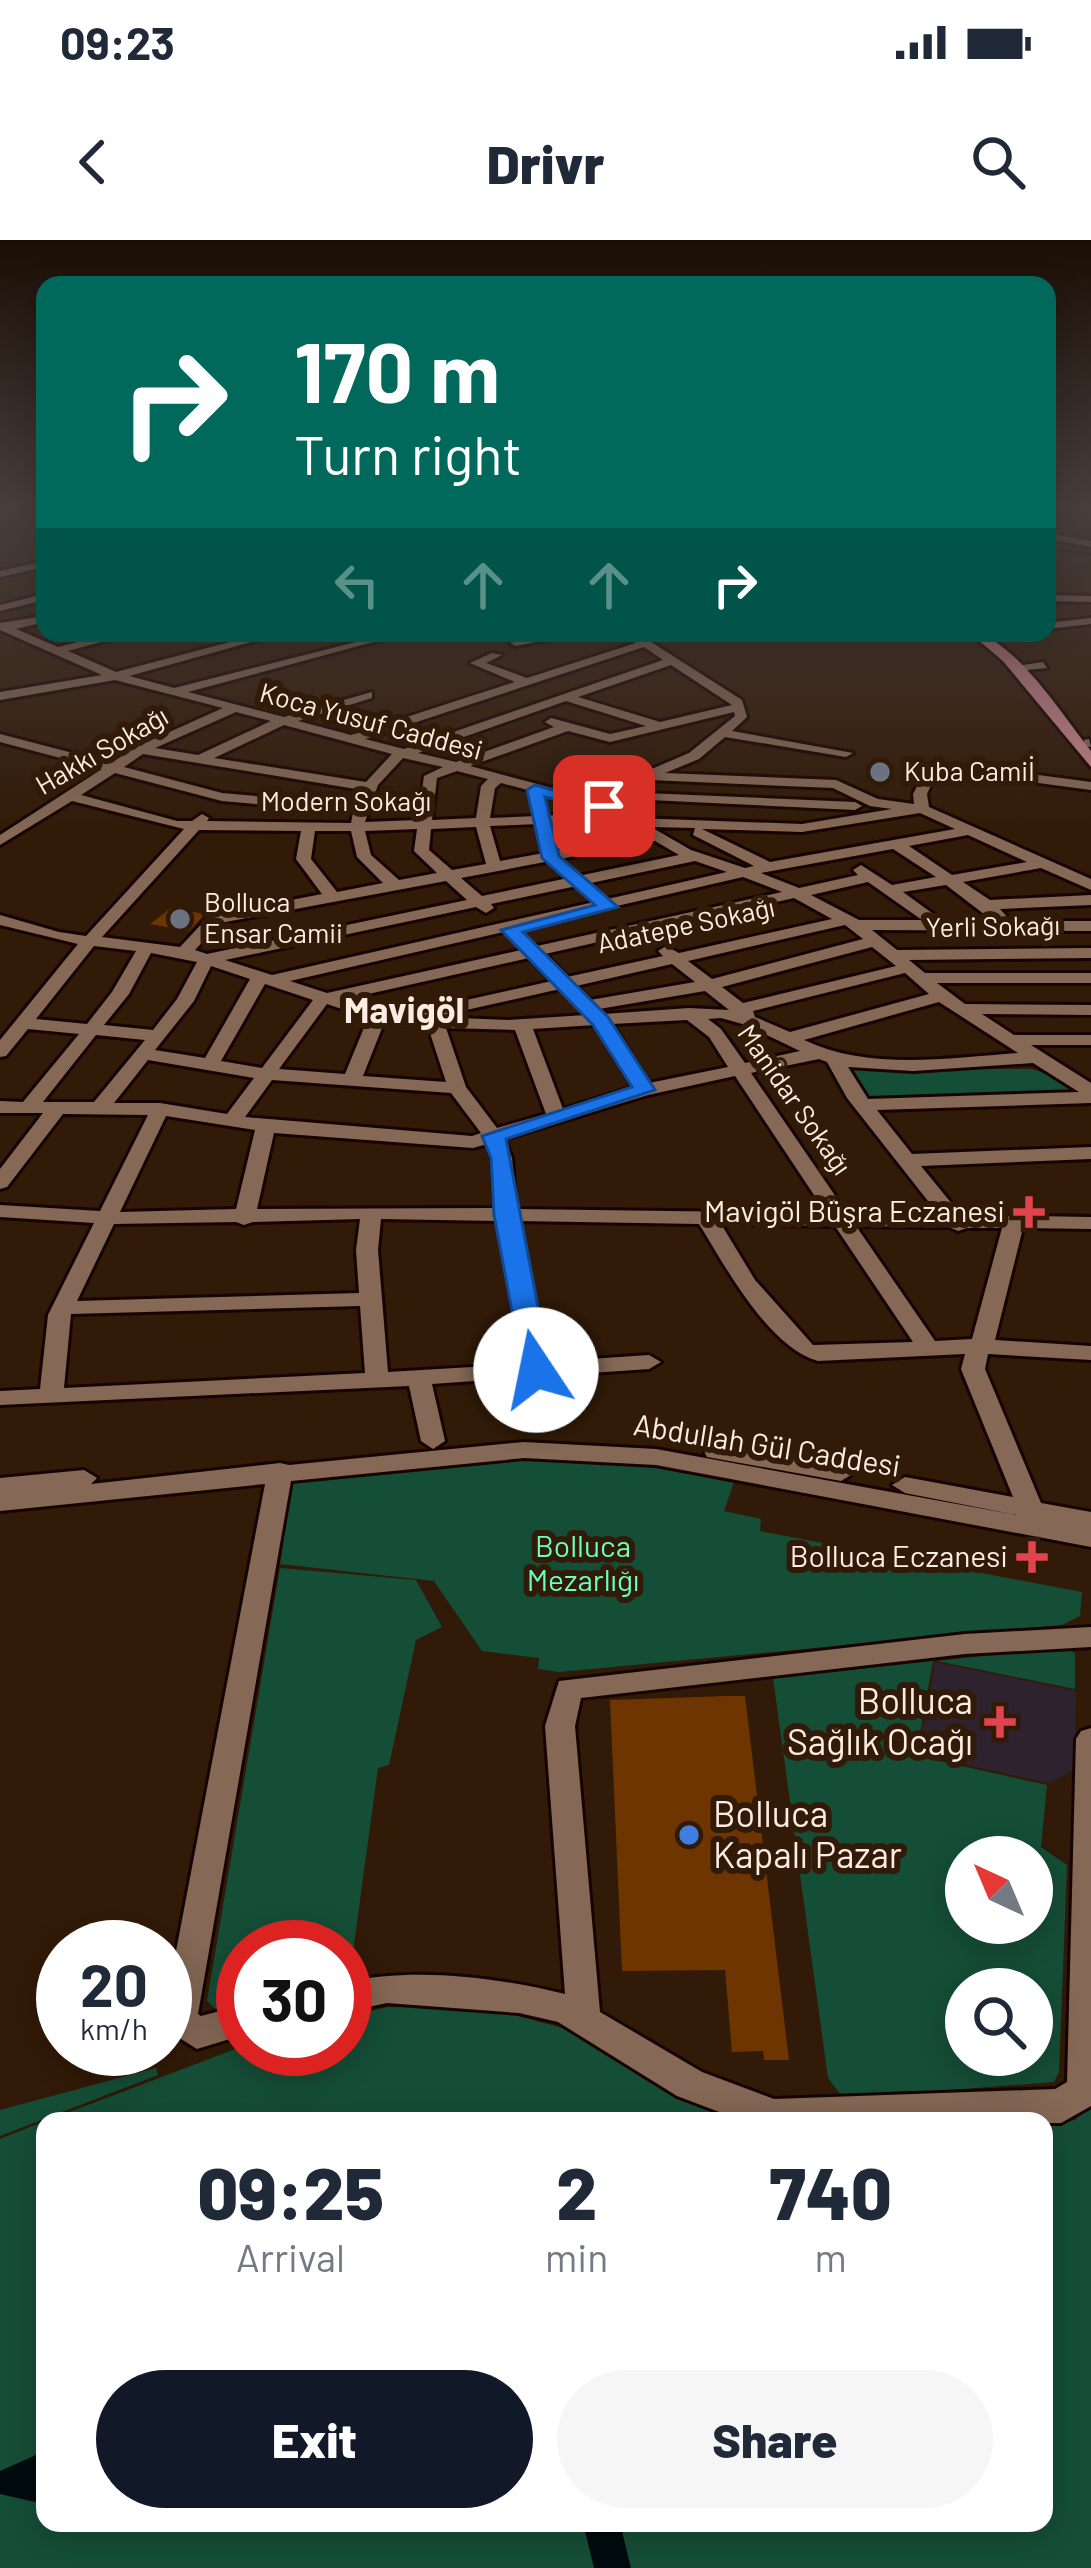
<!DOCTYPE html>
<html lang="en">
<head>
<meta charset="utf-8">
<style>
	body { margin:0; font-family:Barlow,sans-serif; background:#f6f6f7; color:#1f2937; height:100vh; display:flex; flex-direction:column; font-size:45px; white-space:nowrap }
	* { box-sizing:border-box; margin:0 }
	p { font-size:39px; color:#747a83 }
	.icon { flex:none; width:66px; height:66px; fill:none; stroke:currentColor; stroke-width:2; stroke-linecap:round; stroke-linejoin:round }
	.map { position:relative; flex:1; overflow:hidden }
	.drawer { position:absolute; left:36px; top:1872px; width:1017px; height:420px; display:flex; flex-direction:column; background:#fff; border-radius:24px; box-shadow:0 6px 30px #0003 }
	.drawer>* { flex:none }
	.guide { position:absolute; left:36px; top:36px; width:1020px; height:366px; border-radius:24px; box-shadow:0 6px 30px #0003; background:#00695c; color:#fff; overflow:hidden }
	.needle { width:78px; rotate:316deg }
	.controls { position:absolute; left:945px; top:1596px; display:grid; gap:24px }
	.controls a { display:grid; place-items:center; width:108px; height:108px; border-radius:50%; background:#fff; box-shadow:0 6px 30px #0003; font-size:60px }
	.speed { position:absolute; left:36px; top:1680px; display:flex; gap:24px; font-size:60px; font-weight:700; text-align:center }
	.speed>* { display:grid; place-content:center; width:156px; height:156px; border-radius:50%; background:#fff; box-shadow:0 6px 30px #0003; line-height:1 }
	.speed small { font-size:30px; font-weight:400 }
	.speed .limit { border:18px solid #d22; background:#fff; color:#111 }
	.pin { position:absolute; display:grid; place-items:center; width:102px; height:102px; color:#fff; margin:-51px; border-radius:24px; box-shadow:0 6px 18px #0006 }
	.me { position:absolute; width:132px; margin:-66px; rotate:349deg; stroke-linejoin:round; filter:drop-shadow(0 0 9px #0008) }
	.turn { display:flex; align-items:center; gap:42px; height:252px; padding:0 60px; font-size:54px }
	.turn .icon { width:156px; height:156px; stroke-width:2.5 }
	.turn b { display:block; font-size:84px; line-height:102px }
	.lanes { display:flex; align-items:center; height:114px; padding:0 60px; background:#0003; justify-content:center; gap:60px; direction:ltr }
	.lanes .off { opacity:.35 }
	.eta { display:flex; justify-content:space-evenly; align-items:center; height:204px; text-align:center }
	.eta b { font-size:72px; font-weight:800; line-height:84px }
	.action { display:flex; gap:24px; margin-top:auto; padding:24px 60px }
	.action a { flex:1; height:138px; border-radius:72px; background:#111827; color:#fff; font-size:48px; font-weight:800; line-height:138px; text-align:center }
	.action a+a { background:#f6f6f7; color:#1f2937 }
	.status { display:flex; justify-content:space-between; align-items:center; height:84px; padding:0 60px; background:#fff; direction:ltr }
	.status svg { height:33px; fill:currentColor }
	header { display:flex; justify-content:space-between; align-items:center; height:156px; padding:0 60px; background:#fff; font-size:54px; font-weight:800 }
	.map>svg:first-child { display:block }
	.medical { fill:#2f222f }
	.green { fill:#154e37; fill-rule:evenodd }
	.water { fill:#000a0e }
	.lines { fill:none; stroke-linecap:round; stroke-linejoin:round }
	.stream { stroke:#000a0e; stroke-width:3 }
	.building { fill:#6f3500 }
	.minor-casing { stroke:#170400; stroke-width:6 }
	.major-casing { stroke:#170400; stroke-width:6 }
	.minor { fill:#856855; fill-rule:evenodd }
	.major { fill:#c7848a; fill-rule:evenodd }
	.route { fill:#1a73e8; stroke:#114b97; stroke-width:3 }
	.worship-dot { fill:#6b7280; stroke:#311a07; stroke-width:4.5 }
	.health-dot { fill:#e0444e; stroke:#311a07; stroke-width:4.5 }
	.shop-dot { fill:#3f7fe0; stroke:#311a07; stroke-width:4.5 }
	.labels { text-anchor:middle; stroke-width:12; stroke-linejoin:round; paint-order:stroke }
	.far-street-label { font-size:27px; fill:#fdece1; stroke:#311a07 }
	.far-poi-label { font-size:27px; fill:#fdece1; stroke:#311a07; text-anchor:start }
	.poi-label { font-size:30px; fill:#fdece1; stroke:#311a07; text-anchor:end }
	.street-label { font-size:30px; fill:#fdece1; stroke:#311a07 }
	.park-label { font-size:30px; fill:#6affbf; stroke:#311a07 }
	.far-district-label { font-size:36px; font-weight:bold; fill:#fdece1; stroke:#311a07 }
	.near-poi-label { font-size:36px; fill:#fdece1; stroke:#311a07; text-anchor:end }
</style>
</head>
<body>
<div class="status"><b>09:23</b><svg viewBox="0 0 49 12"><path d="M0 12V9h3v3zM5 12V6h3v6zM10 12V3h3v9zM15 12V0h3v12zM26 1h20v11H26zM47 4h2v5h-2z"/></svg></div>
<header><svg class="icon" aria-label="back" viewBox="0 0 24 24"><path d="M15 5l-7 7 7 7"/></svg>Drivr<svg class="icon" aria-label="search" viewBox="0 0 24 24"><circle cx="10" cy="10" r="6"/><path d="M15 15l6 6"/></svg></header>
<div class="map">
<svg width="1091" height="2328" viewBox="0 0 1091 2328">
	<rect width="100%" height="100%" fill="#311a07"/>
	<path class="medical" d="M 935,1422 L 1076,1451 L 1075,1529 L 1049,1543 L 918,1514 Z"/>
	<g class="green">
		<path d="M 848,828 L 1032,829 L 1061,839 L 1070,852 L 1063,857 L 869,860 Z"/>
		<path d="M 546,1220 L 633,1224 L 734,1242 L 724,1271 L 761,1279 L 760,1291 L 1082,1352 L 1080,1376 L 1062,1385 L 559,1432 L 538,1429 L 539,1418 L 482,1411 L 434,1341 L 280,1324 L 292,1244 L 457,1223 Z"/>
		<path d="M 280,1328 L 416,1340 L 442,1387 L 416,1400 L 389,1525 L 378,1528 L 349,1741 L 345,1707 L 243,1707 L 243,1766 L 219,1772 L 207,1761 Z"/>
		<path d="M 1064,1407 L 1075,1413 L 1075,1449 L 937,1421 Z"/>
		<path d="M 933,1421 L 916,1516 L 1047,1545 L 1041,1607 L 1067,1625 L 1059,1832 L 1054,1842 L 857,1857 L 840,1854 L 828,1838 L 773,1438 ZM 966,1617 L 1032,1617 L 1032,1683 L 966,1683 ZM 966,1749 L 1032,1749 L 1032,1815 L 966,1815 Z"/>
		<path d="M 388,1767 L 489,1768 L 566,1789 L 703,1868 L 743,1881 L 46,1881 L 243,1806 L 345,1809 L 345,1776 Z"/>
		<path d="M 156,1828 L 158,1835 L 0,1896 L 0,1870 Z"/>
		<path d="M 1091,1852 L 1091,2328 L 0,2328 L 0,1899 L 45,1881 L 45,2283 L 1044,2283 L 1044,1884 L 1075,1880 L 1090,1865 Z"/>
	</g>
	<g class="water">
		<path d="M 45,2211 L 45,2254 L 35,2262 L 0,2254 L 0,2231 Z"/>
		<path d="M 583,2283 L 620,2283 L 631,2328 L 594,2328 Z"/>
	</g>
	<g class="lines">
		<path class="stream" d="M 1047,309 L 1091,314"/>
	</g>
	<g class="building">
		<path d="M 171,668 L 205,674 L 189,691 L 150,684 Z"/>
		<path d="M 727,1456 L 745,1456 L 789,1820 L 764,1820 L 763,1811 L 732,1812 L 725,1730 L 622,1731 L 610,1460 Z"/>
	</g>
	<g class="lines">
		<defs>
			<g id="minor">
				<path d="M 1047,293 L 1091,301 L 1091,307 L 1047,299 Z"/>
				<path d="M 45,321 L 45,327 L 0,337 L 0,331 Z"/>
				<path d="M 45,354 L 45,360 L 0,371 L 0,365 Z"/>
				<path d="M 1047,355 L 1091,356 L 1091,362 L 1047,361 Z"/>
				<path d="M 45,376 L 45,382 L 16,389 L 58,407 L 115,393 L 134,393 L 68,411 L 116,432 L 265,393 L 284,393 L 129,436 L 174,448 L 388,394 L 388,398 L 188,452 L 284,477 L 372,452 L 372,458 L 298,481 L 351,495 L 515,442 L 470,423 L 492,413 L 502,415 L 486,423 L 527,438 L 636,403 L 623,393 L 637,393 L 742,460 L 747,477 L 732,491 L 853,513 L 846,517 L 725,497 L 699,519 L 665,533 L 836,540 L 878,559 L 914,564 L 913,554 L 922,537 L 972,526 L 1091,542 L 1091,550 L 972,534 L 932,543 L 927,554 L 929,567 L 1091,639 L 1091,650 L 1041,628 L 963,642 L 990,660 L 1091,655 L 1091,665 L 1000,669 L 1011,681 L 1091,681 L 1091,691 L 872,690 L 897,710 L 1091,708 L 1091,718 L 909,720 L 925,733 L 1091,733 L 1091,743 L 937,743 L 965,764 L 1091,765 L 1091,775 L 982,774 L 1014,795 L 1091,795 L 1091,805 L 1031,805 L 1091,843 L 1091,863 L 877,870 L 912,914 L 1091,907 L 1091,919 L 921,926 L 961,975 L 1091,977 L 1091,989 L 1023,988 L 995,1100 L 1091,1106 L 1091,1120 L 988,1114 L 985,1129 L 1041,1263 L 1091,1272 L 1091,1307 L 656,1225 L 524,1218 L 291,1241 L 198,1774 L 201,1776 L 243,1765 L 243,1795 L 197,1809 L 168,1791 L 165,1769 L 265,1244 L 0,1271 L 0,1238 L 84,1230 L 97,1238 L 91,1244 L 280,1223 L 289,1225 L 524,1202 L 656,1209 L 1017,1275 L 905,1253 L 892,1245 L 905,1237 L 1013,1257 L 961,1129 L 965,1114 L 818,1121 C 769,1108 725,1026 699,984 L 518,981 L 546,1122 L 649,1115 L 661,1122 L 649,1129 L 432,1144 L 445,1201 L 433,1209 L 421,1201 L 409,1146 L 0,1165 L 0,1151 L 40,1149 L 48,1075 L 94,983 L 0,977 L 0,965 L 100,971 L 148,875 L 63,874 L 7,947 L 0,949 L 0,929 L 43,873 L 0,873 L 0,861 L 23,862 L 79,794 L 28,789 L 6,816 L 0,817 L 0,800 L 78,704 L 0,685 L 0,675 L 59,692 L 86,696 L 184,589 L 72,561 L 0,605 L 0,595 L 102,529 L 0,502 L 0,494 L 111,523 L 136,507 L 223,468 L 115,440 L 0,460 L 0,452 L 102,435 L 0,390 L 0,383 ZM 644,407 L 663,420 L 404,509 L 365,499 ZM 671,425 L 732,465 L 660,482 L 578,457 ZM 566,461 L 646,486 L 610,494 L 551,478 L 545,482 L 554,487 L 456,522 L 418,513 ZM 236,472 L 271,481 L 198,515 L 155,508 ZM 734,472 L 735,476 L 689,513 L 586,557 L 470,526 L 568,491 L 610,502 ZM 284,485 L 392,514 L 366,542 L 214,518 ZM 143,514 L 362,550 L 355,565 L 222,553 L 124,527 ZM 403,518 L 443,527 L 424,536 L 418,580 L 365,582 L 378,545 ZM 457,531 L 488,539 L 481,546 L 476,578 L 432,580 L 437,538 ZM 115,533 L 222,561 L 353,573 L 351,583 L 207,581 L 209,578 L 202,574 L 192,581 L 177,581 L 81,555 ZM 649,540 L 833,548 L 870,566 L 892,569 L 802,584 L 636,578 L 601,561 L 608,558 L 855,570 L 862,566 L 855,562 L 621,552 ZM 501,543 L 599,569 L 606,573 L 490,578 L 495,548 ZM 920,573 L 955,589 L 770,622 L 702,589 L 802,592 ZM 616,581 L 644,595 L 500,621 L 490,586 ZM 476,587 L 486,624 L 452,630 L 429,610 L 431,589 ZM 651,587 L 695,588 L 693,595 L 754,626 L 745,628 L 691,610 ZM 417,589 L 414,611 L 437,633 L 399,640 L 371,615 L 365,591 ZM 199,590 L 301,591 L 296,619 L 322,654 L 209,676 L 180,707 L 102,697 ZM 315,591 L 351,591 L 357,617 L 383,643 L 337,652 L 311,619 ZM 968,595 L 1027,622 L 952,635 L 909,606 ZM 655,601 L 679,615 L 482,656 L 461,638 ZM 893,609 L 936,637 L 892,645 L 861,625 L 853,630 L 858,635 L 799,648 L 761,633 ZM 695,621 L 727,632 L 272,735 L 225,720 L 476,667 L 486,673 L 494,668 L 491,664 ZM 743,637 L 782,652 L 537,706 L 525,699 L 517,704 L 521,710 L 327,753 L 290,741 ZM 446,641 L 467,660 L 207,714 L 195,710 L 220,683 ZM 868,642 L 922,680 L 859,680 L 811,655 ZM 946,645 L 993,681 L 943,681 L 903,652 ZM 794,658 L 832,679 L 679,713 L 666,706 L 658,711 L 663,716 L 567,737 L 545,714 ZM 845,685 L 863,699 L 712,739 L 688,721 ZM 94,706 L 136,711 L 112,752 L 87,784 L 36,779 ZM 872,707 L 896,726 L 743,763 L 722,747 ZM 151,713 L 197,722 L 177,759 L 153,790 L 104,785 L 129,754 ZM 529,718 L 552,741 L 417,771 L 408,776 L 346,759 ZM 672,724 L 695,742 L 590,760 L 576,746 ZM 211,726 L 250,739 L 205,818 L 155,810 L 194,761 ZM 905,733 L 929,754 L 790,792 L 755,777 L 753,771 ZM 265,744 L 313,760 L 262,828 L 221,821 ZM 560,749 L 586,775 L 508,780 L 435,777 ZM 705,751 L 729,770 L 689,768 L 604,774 L 599,769 ZM 939,762 L 1018,813 C 946,818 870,831 804,800 ZM 327,764 L 368,778 L 345,834 L 279,829 ZM 721,778 L 746,785 L 800,811 L 745,823 L 721,789 L 708,779 ZM 687,780 L 709,797 L 728,827 L 649,843 L 612,784 ZM 384,783 L 428,787 L 446,842 L 363,836 ZM 595,785 L 633,847 L 563,869 L 533,789 ZM 446,788 L 515,790 L 546,874 L 497,888 L 466,847 ZM 96,795 L 145,800 L 94,862 L 43,862 ZM 819,819 L 827,822 L 847,858 L 939,975 L 847,973 L 751,833 ZM 148,820 L 254,838 L 227,874 L 160,863 L 114,863 ZM 1033,823 L 1079,852 L 868,859 L 848,827 L 913,831 ZM 735,836 L 826,973 L 516,969 L 512,918 L 504,899 L 648,855 ZM 272,840 L 451,853 L 481,893 L 472,896 L 245,877 ZM 166,876 L 255,890 L 236,969 L 120,972 ZM 274,893 L 473,908 L 487,904 L 492,918 L 495,968 L 257,969 ZM 360,979 L 356,1010 L 359,1053 L 77,1061 L 114,984 L 236,982 L 244,985 L 253,982 ZM 381,979 L 497,981 L 523,1124 L 388,1132 L 378,1010 ZM 721,984 L 835,986 L 913,1102 L 813,1105 L 755,1040 ZM 856,986 L 949,987 L 958,991 L 967,988 L 1002,988 L 972,1099 L 935,1101 ZM 360,1066 L 365,1133 L 64,1148 L 71,1074 Z"/>
				<path d="M 1091,378 L 1091,384 L 1047,389 L 1047,383 Z"/>
				<path d="M 556,393 L 582,393 L 516,406 L 510,403 Z"/>
				<path d="M 1043,422 L 1047,428 L 1015,431 L 1009,427 Z"/>
				<path d="M 1089,499 L 1091,507 L 1084,506 L 1084,500 Z"/>
				<path d="M 716,1203 L 841,1225 L 854,1233 L 841,1241 L 707,1217 L 704,1211 L 707,1205 Z"/>
				<path d="M 1091,1387 L 1091,1407 L 965,1414 L 581,1458 L 575,1486 L 600,1772 L 702,1832 L 774,1859 L 1055,1849 L 1067,1842 L 1076,1499 L 1081,1491 L 1091,1488 L 1091,1866 L 1061,1883 L 1044,1883 L 743,1881 L 677,1856 L 558,1782 L 519,1773 L 387,1763 L 345,1772 L 345,1742 C 416,1727 495,1737 565,1754 L 545,1486 L 559,1441 L 965,1394 Z"/>
			</g>
			<path id="major" d="M 970,393 C 1011,393 1065,479 1091,511 L 1091,527 L 1003,421 Z"/>
		</defs>
		<use href="#minor" class="minor-casing"/>
		<use href="#major" class="major-casing"/>
		<use href="#minor" class="minor"/>
		<use href="#major" class="major"/>
	</g>
	<linearGradient id="sky" x2="0" y2="1"><stop stop-color="#1b0e04"/><stop offset="0.45" stop-color="#483e3c"/><stop offset="1" stop-color="#483e3c" stop-opacity="0"/></linearGradient>
	<rect width="1091" height="594" fill="url(#sky)"/>
	<path class="route" d="M 535,545 L 612,566 L 604,571 L 545,557 L 559,616 L 618,667 L 523,692 L 608,777 L 655,850 L 506,899 L 550,1130 L 536,1138 L 523,1130 L 494,975 L 491,918 L 482,896 L 632,847 L 593,785 L 501,690 L 595,665 L 542,618 L 527,550 Z"/>
	<g class="worship-dot">
		<circle cx="880" cy="532" r="12"/>
		<circle cx="180" cy="679" r="12"/>
	</g>
	<g class="health-dot">
		<path d="M1023 954h12v12h12v12h-12v12h-12v-12h-12v-12h12z"/>
		<path d="M1026 1299h12v12h12v12h-12v12h-12v-12h-12v-12h12z"/>
		<path d="M994 1464h12v12h12v12h-12v12h-12v-12h-12v-12h12z"/>
	</g>
	<circle class="shop-dot" cx="689" cy="1595" r="12"/>
	<g class="labels">
		<g class="far-street-label">
			<text transform="translate(371 482) rotate(15)" y="9">Koca Yusuf Caddesi</text>
			<text transform="translate(102 511) rotate(-30)" y="9">Hakkı Sokağı</text>
			<text x="346" y="571">Modern Sokağı</text>
			<text transform="translate(686 686) rotate(-12)" y="9">Adatepe Sokağı</text>
			<text transform="translate(993 687) rotate(-1)" y="9">Yerli Sokağı</text>
			<text transform="translate(794 860) rotate(55)" y="9">Manidar Sokağı</text>
		</g>
		<g class="far-poi-label">
			<text x="904" y="541">Kuba Camiİ</text>
			<text x="204" y="672">Bolluca<tspan x="204" dy="31">Ensar Camii</tspan></text>
		</g>
		<g class="poi-label">
			<text x="1005" y="982">Mavigöl Büşra Eczanesi</text>
			<text x="1008" y="1327">Bolluca Eczanesi</text>
		</g>
		<g class="street-label">
			<text transform="translate(767 1206) rotate(9)" y="10">Abdullah Gül Caddesi</text>
		</g>
		<g class="park-label">
			<text x="583" y="1317">Bolluca<tspan x="583" dy="34">Mezarlığı</tspan></text>
		</g>
		<g class="far-district-label">
			<text x="404" y="783">Mavigöl</text>
		</g>
		<g class="near-poi-label">
			<text x="973" y="1474">Bolluca<tspan x="973" dy="41">Sağlık Ocağı</tspan></text>
			<text x="713" y="1587" text-anchor="start">Bolluca<tspan x="713" dy="41">Kapalı Pazar</tspan></text>
		</g>
	</g>
</svg>
<div class="controls">
<a><svg class="needle" viewBox="-14 -14 28 28"><path d="M0-13l5 13h-10z" fill="#e53935"/><path d="M0 13l5-13h-10z" fill="#747a83"/></svg></a>
<a><svg class="icon" aria-label="search" viewBox="0 0 24 24"><circle cx="10" cy="10" r="6"/><path d="M15 15l6 6"/></svg></a>
</div>
<div class="speed"><div>20<small>km/h</small></div><div class="limit">30</div></div>
<div class="pin" style="left:604px;top:566px;background:#d93025"><svg class="icon" aria-label="arrive" viewBox="0 0 24 24"><path d="M6 21V4h12l-3 4 3 4H6"/></svg></div>
<svg class="me" style="left:536px;top:1130px" viewBox="-20 -20 40 40"><circle r="19" fill="#fff"/><path d="M0-13L10 11 0 6-10 11z" fill="#1a73e8"/></svg>
<div class="guide">
<div class="turn"><svg class="icon" aria-label="right" viewBox="0 0 24 24"><path d="M7 20v-9h11M14 6l5 5-5 5"/></svg><div><b>170 m</b>Turn right</div></div>
<div class="lanes"><svg class="icon off" aria-label="left" viewBox="0 0 24 24"><path d="M17 20v-9H6M10 6l-5 5 5 5"/></svg><svg class="icon off" aria-label="ahead" viewBox="0 0 24 24"><path d="M12 20V5M6 11l6-6 6 6"/></svg><svg class="icon off" aria-label="ahead" viewBox="0 0 24 24"><path d="M12 20V5M6 11l6-6 6 6"/></svg><svg class="icon" aria-label="right" viewBox="0 0 24 24"><path d="M7 20v-9h11M14 6l5 5-5 5"/></svg></div>
</div>
<section class="drawer">
<div class="eta">
<div><b>09:25</b><p>Arrival</p></div>
<div><b>2</b><p>min</p></div>
<div><b>740</b><p>m</p></div>
</div>
<div class="action"><a>Exit</a><a>Share</a></div>
</section>
</div>
</body>
</html>
